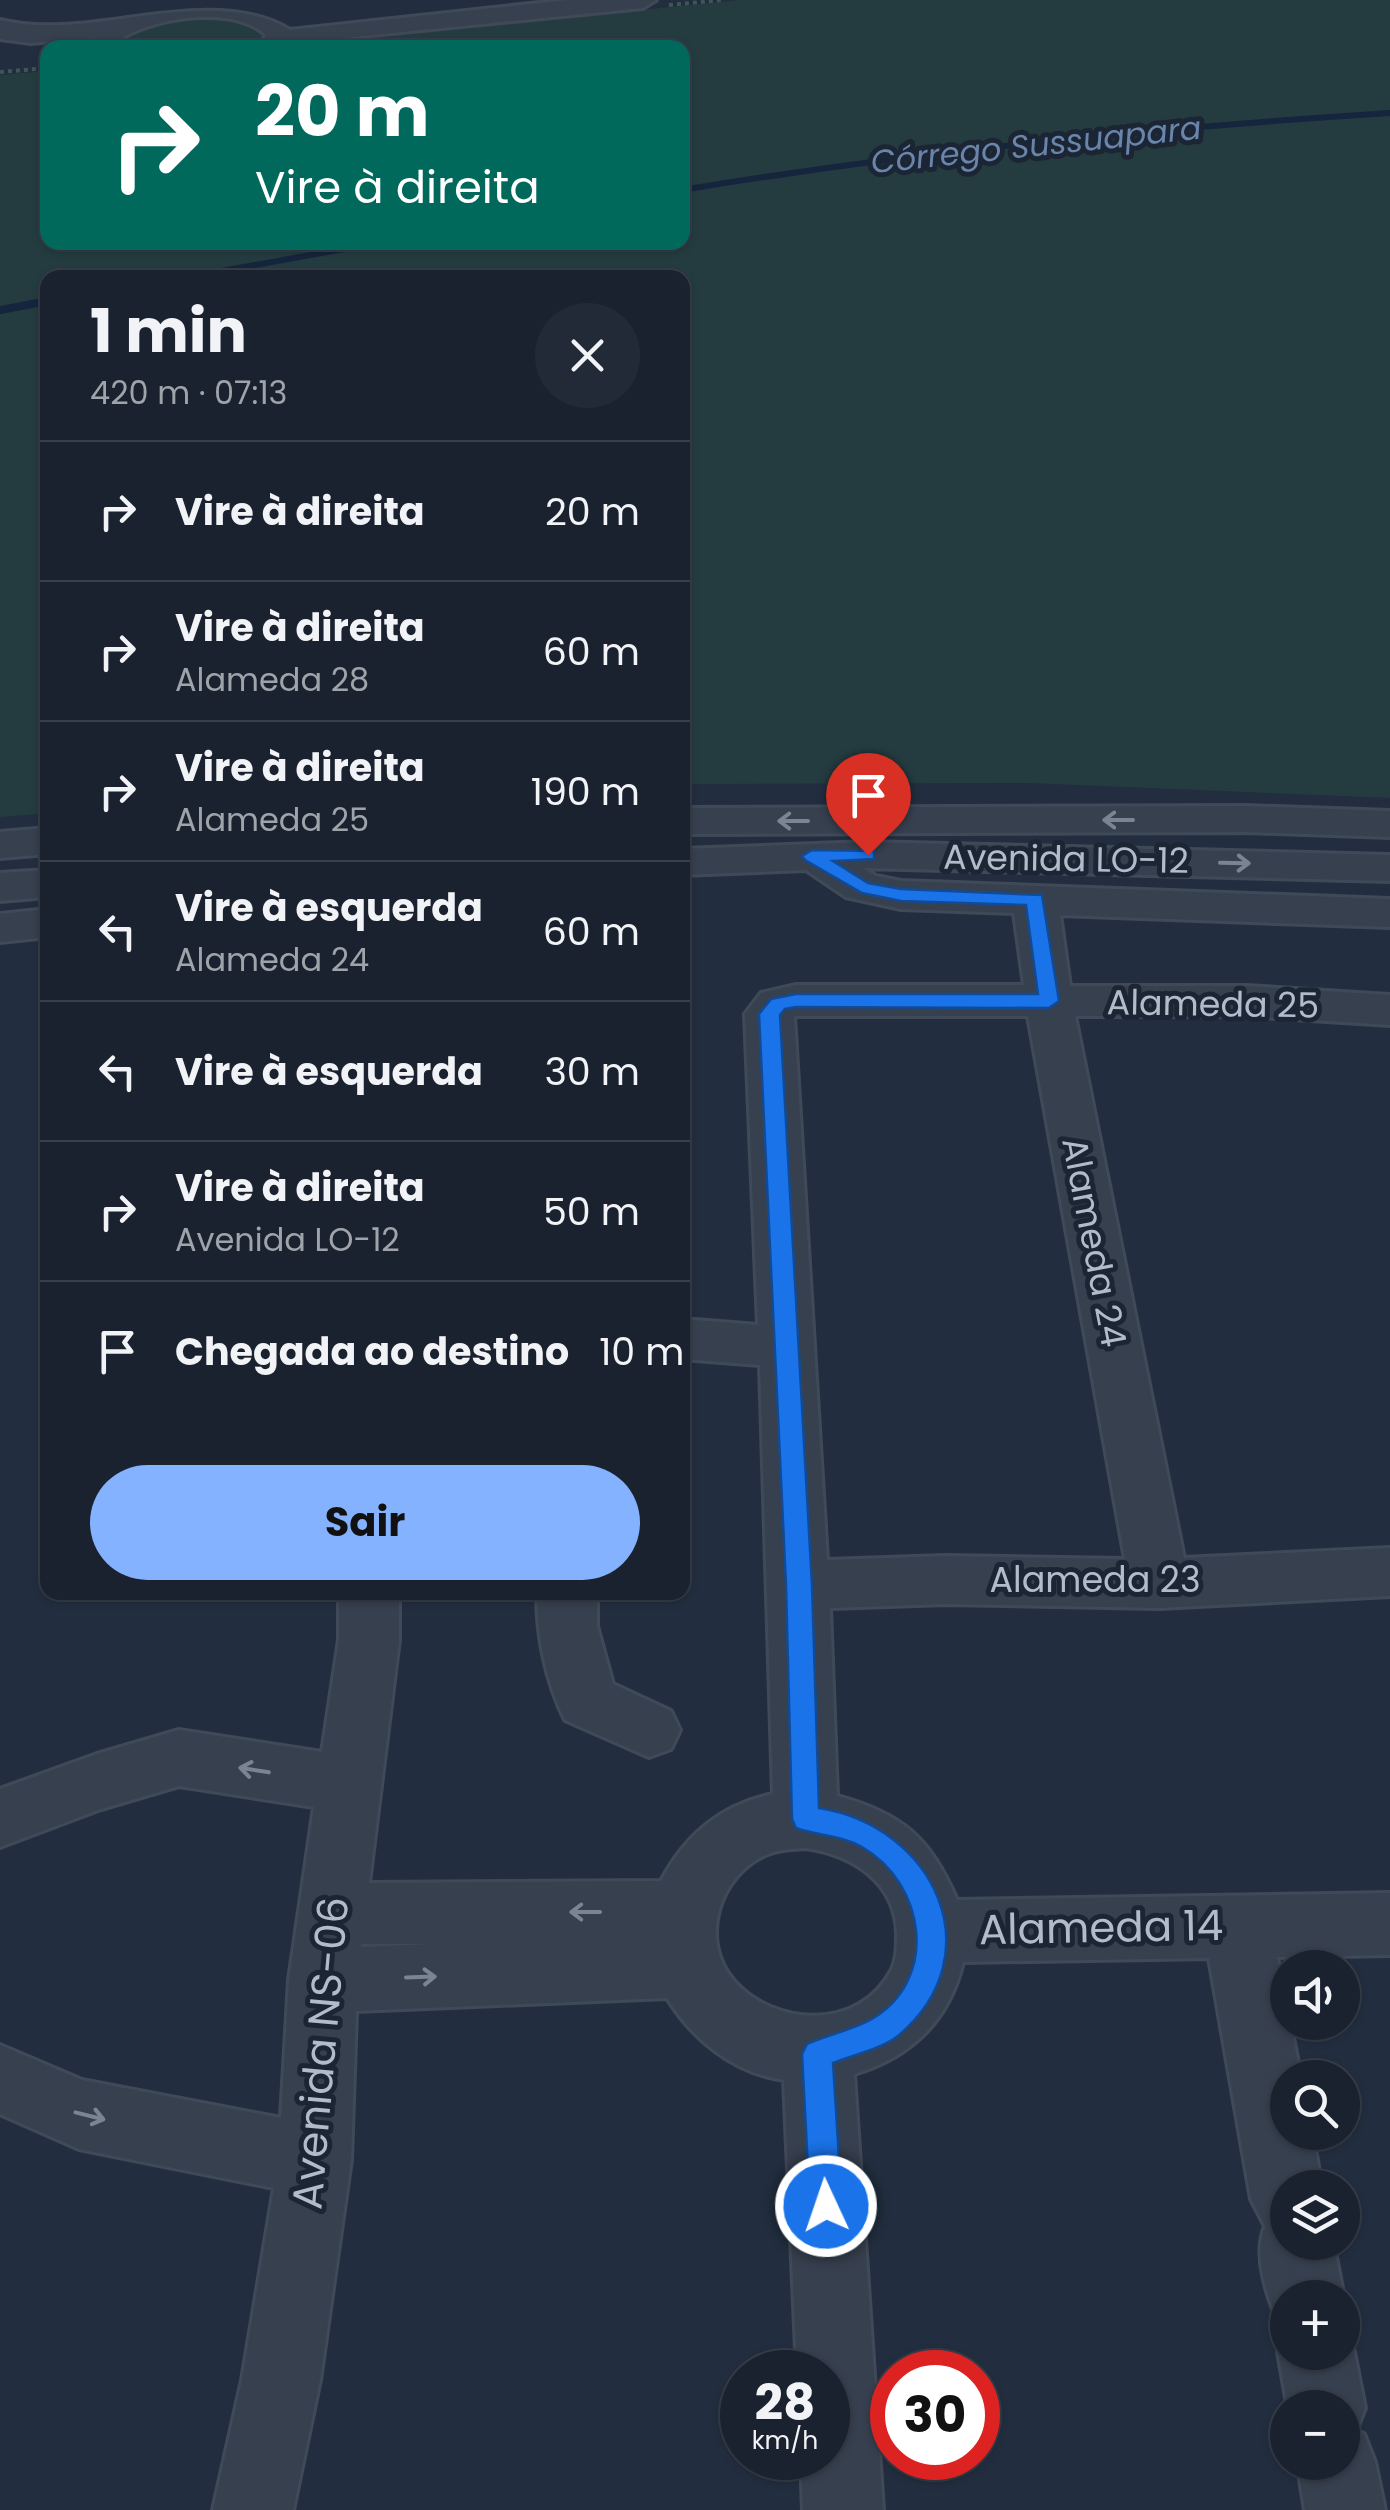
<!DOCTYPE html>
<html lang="pt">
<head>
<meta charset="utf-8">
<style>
	body { margin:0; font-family:Poppins,sans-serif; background:#232a37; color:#f1f3f6; height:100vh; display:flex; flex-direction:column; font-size:38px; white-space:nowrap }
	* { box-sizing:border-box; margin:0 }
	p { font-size:32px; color:#9fa4aa }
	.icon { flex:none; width:55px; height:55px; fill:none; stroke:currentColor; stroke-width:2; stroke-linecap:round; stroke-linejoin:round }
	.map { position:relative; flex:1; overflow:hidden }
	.drawer { position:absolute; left:40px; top:270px; width:650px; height:1330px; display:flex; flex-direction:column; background:#1a222f; border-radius:20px; box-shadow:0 2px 8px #0004,0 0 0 2px #383f4b }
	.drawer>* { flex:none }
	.top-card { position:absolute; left:40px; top:40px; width:650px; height:210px; border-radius:20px; box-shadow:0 2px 8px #0004,0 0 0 2px #383f4b; background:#00695c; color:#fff; overflow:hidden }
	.tools { position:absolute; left:1270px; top:1950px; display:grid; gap:20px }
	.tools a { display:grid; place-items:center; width:90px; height:90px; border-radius:50%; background:#1a222f; box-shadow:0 2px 8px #0004,0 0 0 2px #383f4b; font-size:50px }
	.speed { position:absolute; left:720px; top:2350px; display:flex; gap:20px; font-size:50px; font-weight:700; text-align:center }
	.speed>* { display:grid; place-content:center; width:130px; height:130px; border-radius:50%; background:#1a222f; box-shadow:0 2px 8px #0004,0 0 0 2px #383f4b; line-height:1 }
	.speed small { font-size:25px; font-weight:400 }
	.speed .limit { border:15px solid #d22; background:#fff; color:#111 }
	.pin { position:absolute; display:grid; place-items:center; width:85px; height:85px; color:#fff; margin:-102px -42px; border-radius:50% 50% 50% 0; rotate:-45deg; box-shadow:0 0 10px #0007 }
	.pin .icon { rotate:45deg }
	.me { position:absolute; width:110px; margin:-55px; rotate:357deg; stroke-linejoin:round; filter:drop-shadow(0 0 8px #0008) }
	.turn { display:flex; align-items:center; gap:35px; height:210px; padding:0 50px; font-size:45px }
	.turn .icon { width:130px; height:130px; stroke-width:2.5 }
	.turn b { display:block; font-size:70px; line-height:85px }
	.round { display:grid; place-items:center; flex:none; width:105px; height:105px; border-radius:52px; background:#232a37 }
	.overview { display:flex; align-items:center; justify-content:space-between; height:170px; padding:0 50px }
	h1 { font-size:60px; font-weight:700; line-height:75px }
	.primary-button { display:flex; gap:20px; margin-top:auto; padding:20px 50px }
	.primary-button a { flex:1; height:115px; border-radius:60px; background:#84b2fe; color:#111; font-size:40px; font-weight:700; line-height:115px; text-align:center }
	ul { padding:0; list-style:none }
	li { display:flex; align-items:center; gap:30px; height:140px; padding:0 50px; border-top:2px solid #383f4b }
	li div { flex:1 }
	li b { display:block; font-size:38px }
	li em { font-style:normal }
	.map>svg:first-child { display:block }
	.green { fill:#243c40 }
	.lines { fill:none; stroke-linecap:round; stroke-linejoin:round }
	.stream-far1 { stroke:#15253d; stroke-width:6 }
	.stream { stroke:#15253d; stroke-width:8 }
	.minor-casing { stroke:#404958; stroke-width:6 }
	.path { stroke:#3d5658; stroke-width:4; stroke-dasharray:4 4; stroke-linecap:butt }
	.minor { fill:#37404f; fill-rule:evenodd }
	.oneway { stroke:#7b8493 }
	.route { fill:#1a73e8; stroke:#114b97; stroke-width:2.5 }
	.labels { text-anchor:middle; stroke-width:10; stroke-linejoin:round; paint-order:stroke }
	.far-water-label { font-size:32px; font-style:italic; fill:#6985ab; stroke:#1c2534 }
	.street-label { font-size:35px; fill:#b2bbca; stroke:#1c2534 }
	.near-street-label { font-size:42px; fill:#b2bbca; stroke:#1c2534 }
</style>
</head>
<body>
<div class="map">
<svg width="1390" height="2510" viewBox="0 0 1390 2510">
	<rect width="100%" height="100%" fill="#222e3f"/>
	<g class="green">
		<path d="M 740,0 L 1390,0 L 1390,798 L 1029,783 L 683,784 L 682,278 L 48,278 L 47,813 L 0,817 L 0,75 L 47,71 L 48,242 L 682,242 L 682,48 L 310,47 L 337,41 Z"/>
		<path d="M 234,15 L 268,35 L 259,47 L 118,48 L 118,37 L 156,18 Z"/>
	</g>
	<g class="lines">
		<g class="stream-far1">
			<path d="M 682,190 C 917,151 1153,128 1390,113"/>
			<path d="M 183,278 L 383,242"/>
		</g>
		<path class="stream" d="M 0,310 L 48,301"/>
		<defs>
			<g id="minor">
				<path d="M 567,0 L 656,0 L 643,8 L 312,41 L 285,48 L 259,48 L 266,35 C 233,5 157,17 122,38 L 119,48 L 93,48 L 96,37 L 31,43 L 0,39 L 0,20 C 36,29 75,25 114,20 C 169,12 243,0 290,30 Z"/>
				<path d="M 1246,806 L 1390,811 L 1390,837 L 1246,832 L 682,834 L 682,808 Z"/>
				<path d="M 48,828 L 48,854 L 0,858 L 0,832 Z"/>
				<path d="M 868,842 L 1390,855 L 1390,881 L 862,868 L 876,876 L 901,881 L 1390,899 L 1390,927 L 1060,915 L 1070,986 L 1247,986 L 1390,995 L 1390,1025 L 1247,1016 L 1075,1016 L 1184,1558 L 1390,1548 L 1390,1596 L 1159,1608 L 946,1604 L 830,1608 L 837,1796 C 904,1815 929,1837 957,1900 L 1390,1893 L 1390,1955 L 1277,1957 L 1301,2078 L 1288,2078 L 1288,2132 L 1312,2132 L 1322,2188 L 1288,2188 L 1288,2242 L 1333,2242 L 1344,2298 L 1288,2298 L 1288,2328 L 1279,2325 C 1267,2295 1253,2256 1265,2226 L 1251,2199 L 1209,1958 L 963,1962 C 949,2020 911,2057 854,2074 L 883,2510 L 803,2510 L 801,2458 L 828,2458 L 828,2372 L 797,2372 L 784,2080 C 734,2073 693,2040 667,1998 L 356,2011 L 351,2160 L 320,2380 L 293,2510 L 213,2510 L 242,2380 L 274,2188 L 79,2149 L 0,2114 L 0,2045 L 82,2080 L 281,2118 L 289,1980 L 314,1807 L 179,1786 L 101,1809 L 0,1847 L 0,1789 L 97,1754 L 179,1730 L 322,1752 L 339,1640 L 339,1592 L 399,1592 L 399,1640 L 369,1883 L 661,1881 C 686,1834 721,1805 773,1794 L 760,1365 L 682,1359 L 682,1319 L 758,1325 L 745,1014 L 761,993 L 796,985 L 1024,985 L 1014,913 L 901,909 L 846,897 L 806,870 L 682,875 L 682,849 ZM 794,1016 L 1028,1016 L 1125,1559 L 946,1556 L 827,1560 ZM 806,1848 C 853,1855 896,1882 897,1934 C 897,1946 897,1960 891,1971 C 859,2031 775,2027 734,1981 C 698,1940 719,1874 768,1854 C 779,1849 794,1849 806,1848 ZM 362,1944 L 433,1944 L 361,1947 Z"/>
				<path d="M 48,870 L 48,897 L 0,901 L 0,873 Z"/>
				<path d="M 48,909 L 48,937 L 0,942 L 0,914 Z"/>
				<path d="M 537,1592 L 597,1592 L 597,1626 L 613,1684 L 671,1711 L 680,1730 L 671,1749 L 649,1757 L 565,1720 C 546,1681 537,1636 537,1592 Z"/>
				<path d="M 1343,2325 L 1354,2352 L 1365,2408 L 1356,2431 L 1364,2434 L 1375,2462 L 1385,2510 L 1305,2510 L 1297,2462 L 1342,2462 L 1342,2408 L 1288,2409 L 1278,2352 L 1288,2328 L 1288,2352 L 1342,2352 Z"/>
			</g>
		</defs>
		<use href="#minor" class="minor-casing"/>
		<g class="path">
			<path d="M 669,5 L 722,0"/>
			<path d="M 0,72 L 48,68"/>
		</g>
		<use href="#minor" class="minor"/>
	</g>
	<defs><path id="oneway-shaft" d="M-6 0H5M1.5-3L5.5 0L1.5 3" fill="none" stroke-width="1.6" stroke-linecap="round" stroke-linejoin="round" transform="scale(2.5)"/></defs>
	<g class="oneway">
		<use href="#oneway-shaft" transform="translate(1118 820) rotate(180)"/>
		<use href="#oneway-shaft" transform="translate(793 821) rotate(180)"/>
		<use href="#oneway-shaft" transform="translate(1235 863) rotate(1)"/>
		<use href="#oneway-shaft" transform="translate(254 1770) rotate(-171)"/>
		<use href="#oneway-shaft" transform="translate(585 1912) rotate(180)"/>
		<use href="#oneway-shaft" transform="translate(421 1977) rotate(-2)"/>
		<use href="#oneway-shaft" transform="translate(90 2116) rotate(14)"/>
	</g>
	<path class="route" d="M 812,850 L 874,851 L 874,859 L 833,861 L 868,883 L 901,889 L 1042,895 L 1059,1001 L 1049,1008 L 796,1007 L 785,1009 L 780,1015 L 812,1585 L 819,1808 C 934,1826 995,1954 898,2036 C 881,2049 853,2055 833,2063 L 842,2206 L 837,2217 L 826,2222 L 815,2217 L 810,2206 L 802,2054 L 807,2044 C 827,2035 853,2030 872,2019 C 940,1979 925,1883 862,1847 C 841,1835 818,1836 796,1828 L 792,1819 L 786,1585 L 759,1014 L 771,999 L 796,994 L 1038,994 L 1026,905 L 901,901 L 862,893 L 805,860 L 802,856 Z"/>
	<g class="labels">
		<g class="far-water-label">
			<text transform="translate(1036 145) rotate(-6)" y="11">Córrego Sussuapara</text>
		</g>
		<g class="street-label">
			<text transform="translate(1066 859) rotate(1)" y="12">Avenida LO-12</text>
			<text transform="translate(1213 1004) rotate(1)" y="12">Alameda 25</text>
			<text transform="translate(1094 1242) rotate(79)" y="12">Alameda 24</text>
			<text x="1095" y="1592">Alameda 23</text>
		</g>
		<g class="near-street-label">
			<text transform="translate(1101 1927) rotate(-1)" y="15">Alameda 14</text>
			<text transform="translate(320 2053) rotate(-85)" y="15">Avenida NS-06</text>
		</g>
	</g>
</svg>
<div class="tools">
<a><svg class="icon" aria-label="sound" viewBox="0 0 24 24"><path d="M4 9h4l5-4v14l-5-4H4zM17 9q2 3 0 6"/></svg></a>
<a><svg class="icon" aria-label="search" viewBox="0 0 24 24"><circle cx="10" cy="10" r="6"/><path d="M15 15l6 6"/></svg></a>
<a><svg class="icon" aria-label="layers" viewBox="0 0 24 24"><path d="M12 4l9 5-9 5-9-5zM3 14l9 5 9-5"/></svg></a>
<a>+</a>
<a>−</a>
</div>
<div class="speed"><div>28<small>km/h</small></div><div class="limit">30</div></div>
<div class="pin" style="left:868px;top:855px;background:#d93025"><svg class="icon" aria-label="arrive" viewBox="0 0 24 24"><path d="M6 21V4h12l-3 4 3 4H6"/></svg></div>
<svg class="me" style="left:826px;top:2206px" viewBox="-20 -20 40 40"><circle r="17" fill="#1a73e8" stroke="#fff" stroke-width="3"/><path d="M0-11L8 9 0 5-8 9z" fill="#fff"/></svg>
<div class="top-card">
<div class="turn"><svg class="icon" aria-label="right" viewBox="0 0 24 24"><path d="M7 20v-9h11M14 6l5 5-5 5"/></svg><div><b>20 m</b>Vire à direita</div></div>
</div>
<section class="drawer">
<div class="overview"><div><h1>1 min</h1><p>420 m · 07:13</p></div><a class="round"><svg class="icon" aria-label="close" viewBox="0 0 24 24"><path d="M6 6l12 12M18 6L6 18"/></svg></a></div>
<ul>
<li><svg class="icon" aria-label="right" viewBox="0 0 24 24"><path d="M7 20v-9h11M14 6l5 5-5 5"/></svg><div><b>Vire à direita</b></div><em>20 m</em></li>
<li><svg class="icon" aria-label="right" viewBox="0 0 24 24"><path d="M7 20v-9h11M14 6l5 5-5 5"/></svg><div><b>Vire à direita</b><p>Alameda 28</p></div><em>60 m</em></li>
<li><svg class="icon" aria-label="right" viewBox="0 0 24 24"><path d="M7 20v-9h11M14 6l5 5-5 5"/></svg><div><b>Vire à direita</b><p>Alameda 25</p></div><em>190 m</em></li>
<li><svg class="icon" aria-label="left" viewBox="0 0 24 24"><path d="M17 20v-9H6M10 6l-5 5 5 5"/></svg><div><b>Vire à esquerda</b><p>Alameda 24</p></div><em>60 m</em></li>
<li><svg class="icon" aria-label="left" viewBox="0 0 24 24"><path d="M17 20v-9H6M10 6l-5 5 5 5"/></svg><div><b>Vire à esquerda</b></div><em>30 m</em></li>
<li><svg class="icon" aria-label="right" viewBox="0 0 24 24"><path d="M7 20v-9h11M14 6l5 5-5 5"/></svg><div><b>Vire à direita</b><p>Avenida LO-12</p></div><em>50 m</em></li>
<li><svg class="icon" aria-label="arrive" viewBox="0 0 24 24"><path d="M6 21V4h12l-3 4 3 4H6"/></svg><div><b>Chegada ao destino</b></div><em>10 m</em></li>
</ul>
<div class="primary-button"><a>Sair</a></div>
</section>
</div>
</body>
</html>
